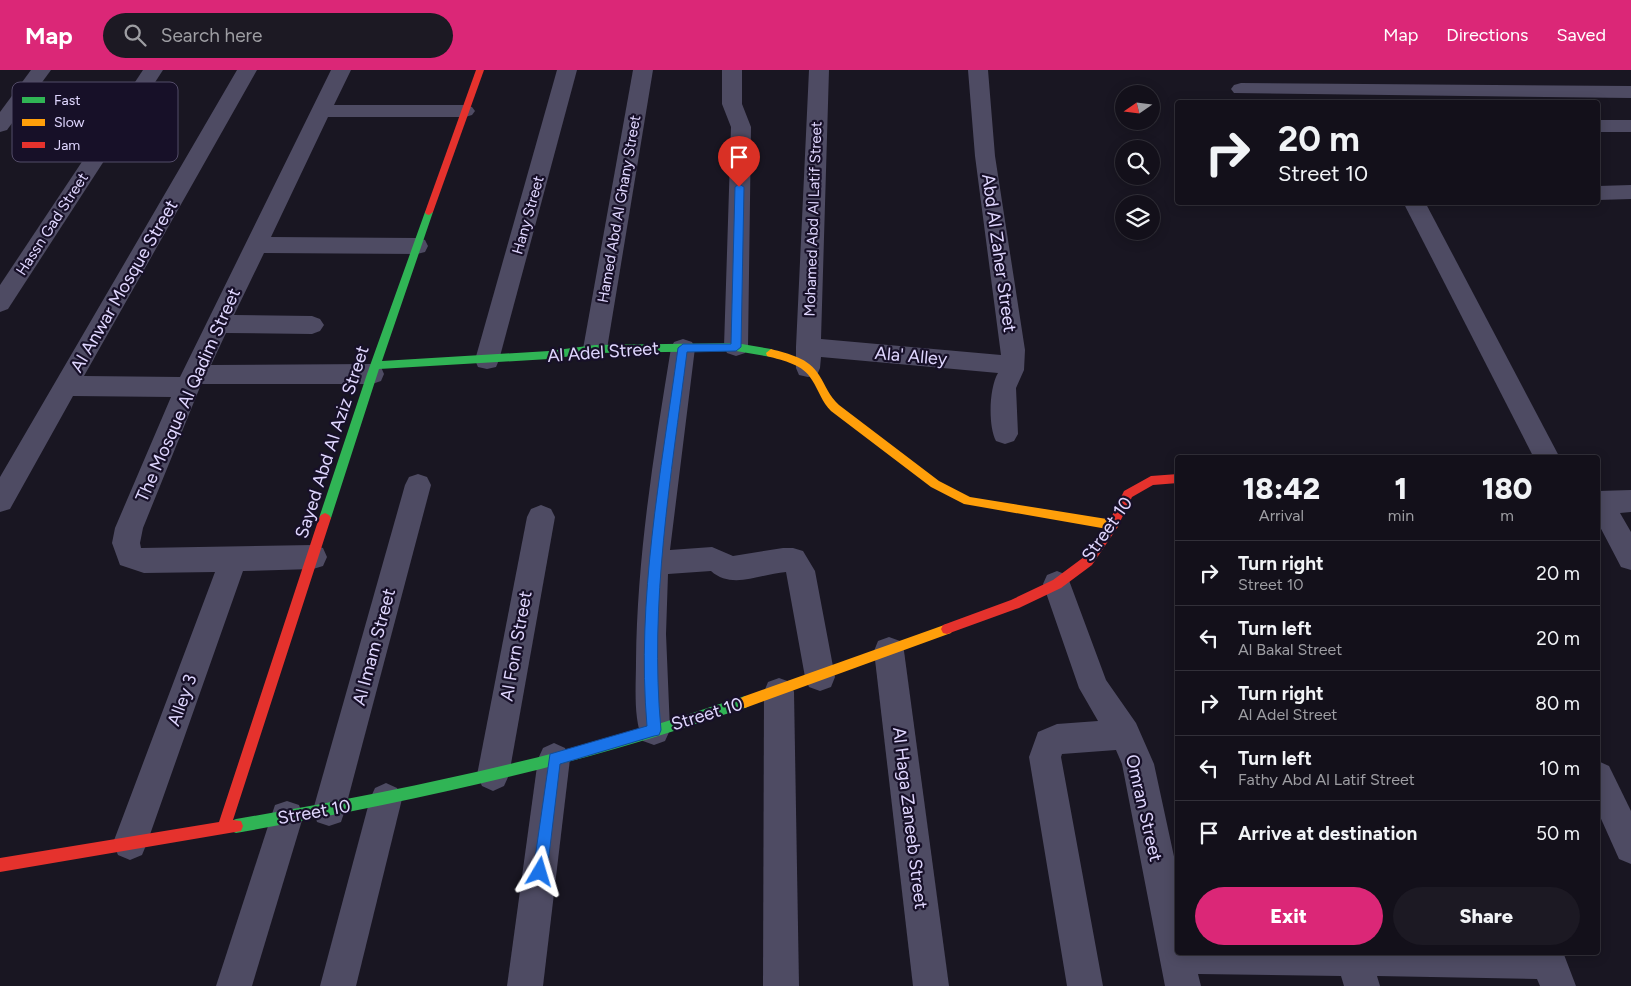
<!DOCTYPE html>
<html lang="en">
<head>
<meta charset="utf-8">
<style>
	body { margin:0; font-family:Figtree,sans-serif; background:#1c1923; color:#f1f3f6; height:100vh; display:flex; flex-direction:column; font-size:19px; white-space:nowrap }
	* { box-sizing:border-box; margin:0 }
	p { font-size:16px; color:#9d9da2 }
	.icon { flex:none; width:28px; height:28px; fill:none; stroke:currentColor; stroke-width:2; stroke-linecap:round; stroke-linejoin:round }
	.map { position:relative; flex:1; overflow:hidden }
	.drawer { position:absolute; left:1175px; top:385px; width:425px; height:500px; display:flex; flex-direction:column; background:#13101a; border-radius:5px; box-shadow:0 2px 12px #0003,0 0 0 1px #323039 }
	.drawer>* { flex:none }
	.banner { position:absolute; left:1175px; top:30px; width:425px; height:105px; border-radius:5px; box-shadow:0 2px 12px #0003,0 0 0 1px #323039; background:#13101a; color:#f1f3f6; overflow:hidden }
	.needle { width:32px; rotate:256deg }
	.buttons { position:absolute; left:1115px; top:15px; display:grid; gap:10px }
	.buttons a { display:grid; place-items:center; width:45px; height:45px; border-radius:50%; background:#13101a; box-shadow:0 2px 12px #0003,0 0 0 1px #323039; font-size:25px }
	.pin { position:absolute; display:grid; place-items:center; width:42px; height:42px; color:#fff; margin:-51px -21px; border-radius:50% 50% 50% 0; rotate:-45deg; box-shadow:0 0 5px #0007 }
	.pin .icon { rotate:45deg }
	.me { position:absolute; width:55px; margin:-28px; rotate:7deg; stroke-linejoin:round; filter:drop-shadow(0 0 4px #0008) }
	.turn { display:flex; align-items:center; gap:18px; height:105px; padding:0 20px; font-size:22px }
	.turn .icon { width:65px; height:65px; stroke-width:2.5 }
	.turn b { display:block; font-size:35px; line-height:42px }
	.eta { display:flex; justify-content:space-evenly; align-items:center; height:85px; text-align:center }
	.eta b { font-size:30px; font-weight:800; line-height:35px }
	.action { display:flex; gap:10px; margin-top:auto; padding:10px 20px }
	.action a { flex:1; height:58px; border-radius:30px; background:#db2777; color:#fff; font-size:20px; font-weight:800; line-height:58px; text-align:center }
	.action a+a { background:#1c1923; color:#f1f3f6 }
	ul { padding:0; list-style:none }
	li { display:flex; align-items:center; gap:15px; height:65px; padding:0 20px; border-top:1px solid #323039 }
	li div { flex:1 }
	li b { display:block; font-size:19px }
	li em { font-style:normal }
	header { display:flex; align-items:center; gap:30px; box-sizing:border-box; height:70px; padding:0 25px; background:#db2777; color:#fff }
	header strong { font-size:24px }
	nav { display:flex; gap:28px; margin-inline-start:auto; font-size:18px }
	.search { width:350px; height:45px; background:#1c1923; display:flex; align-items:center; gap:12px; box-sizing:border-box; padding:0 18px; border-radius:28px; color:#9d9da2; font-size:19px }
	.map>svg:first-child { display:block }
	.lines { fill:none; stroke-linecap:round; stroke-linejoin:round }
	.street { fill:#4e4b63; fill-rule:evenodd }
	.fast { fill:#30b455; fill-rule:evenodd }
	.slow { fill:#ff9f0a; fill-rule:evenodd }
	.jam { fill:#e5322d; fill-rule:evenodd }
	.route { fill:#1a73e8; stroke:#114b97 }
	.labels { text-anchor:middle; stroke-width:4.5; stroke-linejoin:round; paint-order:stroke }
	.far-street-label { font-size:15px; fill:#e0d7ff; stroke:#171028 }
	.street-label { font-size:18px; fill:#e0d7ff; stroke:#171028 }
	.key { fill:#171028; stroke:#534c68; stroke-width:1 }
	.key-label { font-size:14px; fill:#e0d7ff }
</style>
</head>
<body>
<header>
<strong>Map</strong>
<div class="search"><svg class="icon" aria-label="search" viewBox="0 0 24 24"><circle cx="10" cy="10" r="6"/><path d="M15 15l6 6"/></svg>Search here</div>
<nav><a>Map</a><a>Directions</a><a>Saved</a></nav>
</header>
<div class="map">
<svg width="1631" height="916" viewBox="0 0 1631 916">
	<rect width="100%" height="100%" fill="#191622"/>
	<g class="lines">
		<g class="street">
			<path d="M 31,0 L 51,0 L 7,60 L 0,62 L 0,42 Z"/>
			<path d="M 143,0 L 163,0 L 8,239 L 0,242 L 0,215 Z"/>
			<path d="M 237,0 L 257,0 L 84,306 L 180,307 L 331,0 L 351,0 L 334,35 L 465,35 L 472,37 L 475,41 L 472,45 L 465,47 L 328,47 L 271,167 L 417,168 L 425,170 L 428,176 L 425,182 L 417,184 L 264,183 L 234,245 L 312,246 L 320,249 L 324,255 L 320,261 L 312,264 L 226,263 L 211,295 L 372,294 L 381,297 L 384,304 L 381,311 L 372,314 L 202,314 L 200,317 L 143,458 L 140,473 L 141,478 L 313,475 L 323,478 L 327,487 L 323,496 L 313,499 L 243,501 L 147,773 L 142,785 L 130,790 L 118,785 L 113,773 L 215,502 L 144,503 L 120,495 L 112,473 L 115,458 L 171,327 L 73,326 L 10,439 L 0,442 L 0,407 Z"/>
			<path d="M 557,0 L 577,0 L 499,290 L 496,297 L 487,299 L 478,297 L 475,290 Z"/>
			<path d="M 633,0 L 653,0 L 607,279 L 604,285 L 595,288 L 586,285 L 583,279 Z"/>
			<path d="M 722,0 L 742,0 L 742,34 L 751,57 L 748,277 L 745,283 L 736,286 L 727,283 L 724,277 L 731,57 L 722,34 Z"/>
			<path d="M 809,0 L 829,0 L 821,269 L 1001,285 L 975,86 L 968,0 L 988,0 L 995,86 L 1025,280 L 1024,300 L 1016,318 L 1018,364 L 1014,371 L 1005,374 L 996,371 C 988,356 989,318 998,303 L 821,287 L 820,298 L 817,305 L 808,307 L 799,305 L 796,298 L 796,277 Z"/>
			<path d="M 1241,13 L 1631,16 L 1631,28 L 1234,23 L 1231,19 L 1234,15 Z"/>
			<rect x="1598" y="50" width="33" height="12"/>
			<path d="M 1631,115 L 1631,129 L 1598,130 L 1598,116 Z"/>
			<path d="M 1403,132 L 1425,132 L 1560,388 L 1534,388 Z"/>
			<path d="M 683,269 L 692,272 L 695,278 L 670,480 L 712,477 L 733,486 L 783,478 L 793,478 L 803,481 L 815,501 L 835,607 L 831,617 L 820,621 L 809,617 L 805,607 L 786,502 C 760,504 732,520 711,501 L 668,504 L 666,564 L 670,660 L 665,671 L 654,675 L 643,671 C 633,648 636,617 636,592 C 637,486 654,382 671,278 L 674,272 Z"/>
			<path d="M 418,404 L 427,407 L 431,415 L 345,740 L 341,752 L 329,756 L 317,752 L 313,740 L 405,415 L 409,407 Z"/>
			<path d="M 1631,420 L 1631,442 L 1620,443 L 1631,462 L 1631,500 L 1621,497 L 1598,453 L 1598,421 Z"/>
			<path d="M 541,435 L 551,439 L 555,447 L 509,705 L 504,716 L 493,721 L 482,716 L 477,705 L 527,447 L 531,439 Z"/>
			<path d="M 1057,501 L 1067,505 L 1106,610 L 1136,653 L 1154,694 L 1178,805 L 1178,882 L 1563,882 L 1576,916 L 1540,916 L 1537,909 L 1377,906 L 1380,916 L 1344,916 L 1341,906 L 1198,904 L 1201,916 L 1165,916 L 1122,694 L 1116,680 L 1062,684 L 1061,687 L 1103,916 L 1067,916 L 1029,687 L 1038,662 L 1057,654 L 1098,651 L 1079,618 L 1043,514 L 1047,505 Z"/>
			<path d="M 889,567 L 900,571 L 904,581 L 949,916 L 913,916 L 874,581 L 878,571 Z"/>
			<path d="M 779,608 L 790,612 L 794,622 L 799,916 L 763,916 L 764,622 L 768,612 Z"/>
			<path d="M 554,673 L 565,678 L 570,689 L 543,916 L 507,916 L 538,689 L 543,678 Z"/>
			<path d="M 1598,691 L 1609,696 L 1631,741 L 1631,794 L 1619,789 L 1598,742 Z"/>
			<path d="M 386,713 L 397,718 L 402,729 L 356,916 L 320,916 L 370,729 L 375,718 Z"/>
			<path d="M 287,731 L 299,735 L 303,747 L 252,916 L 216,916 L 271,747 L 275,735 Z"/>
		</g>
		<g class="fast">
			<path d="M 429,139 L 433,142 L 382,291 L 549,281 L 595,275 L 736,273 L 771,279 L 776,283 L 771,287 L 736,281 L 595,283 L 549,289 L 379,299 L 331,448 L 329,451 L 321,451 L 319,448 L 367,304 L 425,142 Z"/>
			<path d="M 745,626 L 749,628 L 751,632 L 749,636 L 745,638 C 703,651 661,666 618,678 C 493,714 365,740 236,763 L 231,761 L 229,756 L 231,751 L 236,749 C 364,727 493,701 618,666 C 661,654 703,639 745,626 Z"/>
		</g>
		<g class="slow">
			<path d="M 771,279 C 789,284 809,288 819,305 C 826,316 829,326 839,335 L 939,411 L 970,427 L 1113,450 L 1117,452 L 1119,455 L 1117,458 L 1113,460 L 964,434 L 931,417 L 831,341 C 822,332 819,321 812,310 C 803,294 784,291 767,286 L 766,283 Z"/>
			<path d="M 947,554 L 951,555 L 953,559 L 951,563 L 745,638 L 741,636 L 739,632 L 741,628 L 745,626 Z"/>
		</g>
		<g class="jam">
			<path d="M 476,0 L 484,0 L 433,142 L 429,145 L 426,144 L 425,142 Z"/>
			<path d="M 1178,404 L 1178,413 L 1153,415 L 1132,427 L 1117,458 L 1092,495 L 1061,518 L 1019,538 L 947,564 L 943,563 L 941,559 L 943,555 L 1011,530 L 1053,510 L 1084,487 L 1109,452 L 1124,421 L 1151,406 Z"/>
			<path d="M 325,443 L 329,445 L 331,448 L 233,750 L 241,751 L 243,756 L 241,761 L 0,802 L 0,788 L 219,752 L 319,448 L 321,445 Z"/>
		</g>
	</g>
	<path class="route" d="M 739,114 L 744,117 L 741,277 L 736,281 L 687,282 C 671,407 649,533 661,660 L 659,665 L 654,666 L 560,694 L 547,802 L 545,807 L 540,809 L 535,807 L 533,802 L 550,684 L 647,656 C 636,529 661,403 678,278 L 683,274 L 731,274 L 735,117 Z"/>
	<g class="labels">
		<g class="far-street-label">
			<text transform="translate(619 139) rotate(-80)" y="5">Hamed Abd Al Ghany Street</text>
			<text transform="translate(528 145) rotate(-74)" y="5">Hany Street</text>
			<text transform="translate(813 149) rotate(-88)" y="5">Mohamed Abd Al Latif Street</text>
			<text transform="translate(52 154) rotate(-57)" y="5">Hassn Gad Street</text>
		</g>
		<g class="street-label">
			<text transform="translate(999 183) rotate(82)" y="6">Abd Al Zaher Street</text>
			<text transform="translate(124 216) rotate(-60)" y="6">Al Anwar Mosque Street</text>
			<text transform="translate(603 282) rotate(-4)" y="6">Al Adel Street</text>
			<text transform="translate(911 286) rotate(5)" y="6">Ala' Alley</text>
			<text transform="translate(188 325) rotate(-66)" y="6">The Mosque Al Qadim Street</text>
			<text transform="translate(332 372) rotate(-72)" y="6">Sayed Abd Al Aziz Street</text>
			<text transform="translate(1107 459) rotate(-55)" y="6">Street 10</text>
			<text transform="translate(516 576) rotate(-80)" y="6">Al Forn Street</text>
			<text transform="translate(374 577) rotate(-75)" y="6">Al Imam Street</text>
			<text transform="translate(182 630) rotate(-70)" y="6">Alley 3</text>
			<text transform="translate(707 644) rotate(-17)" y="6">Street 10</text>
			<text transform="translate(1144 738) rotate(77)" y="6">Omran Street</text>
			<text transform="translate(314 742) rotate(-10)" y="6">Street 10</text>
			<text transform="translate(910 748) rotate(83)" y="6">Al Haga Zaneeb Street</text>
		</g>
	</g>
	<rect x="12" y="12" width="166" height="80" rx="8" class="key"/>
	<rect x="22" y="27" width="23" height="6" fill="#30b455"/>
	<rect x="22" y="49" width="23" height="7" fill="#ff9f0a"/>
	<rect x="22" y="72" width="23" height="6" fill="#e5322d"/>
	<g class="key-label">
		<text x="54" y="35">Fast</text>
		<text x="54" y="57">Slow</text>
		<text x="54" y="80">Jam</text>
	</g>
</svg>
<div class="buttons">
<a><svg class="needle" viewBox="-14 -14 28 28"><path d="M0-13l5 13h-10z" fill="#e53935"/><path d="M0 13l5-13h-10z" fill="#9d9da2"/></svg></a>
<a><svg class="icon" aria-label="search" viewBox="0 0 24 24"><circle cx="10" cy="10" r="6"/><path d="M15 15l6 6"/></svg></a>
<a><svg class="icon" aria-label="layers" viewBox="0 0 24 24"><path d="M12 4l9 5-9 5-9-5zM3 14l9 5 9-5"/></svg></a>
</div>
<div class="pin" style="left:739px;top:117px;background:#d93025"><svg class="icon" aria-label="arrive" viewBox="0 0 24 24"><path d="M6 21V4h12l-3 4 3 4H6"/></svg></div>
<svg class="me" style="left:540px;top:802px" viewBox="-20 -20 40 40"><path d="M0-17L14 15 0 8-14 15z" fill="#1a73e8" stroke="#fff" stroke-width="4"/></svg>
<div class="banner">
<div class="turn"><svg class="icon" aria-label="right" viewBox="0 0 24 24"><path d="M7 20v-9h11M14 6l5 5-5 5"/></svg><div><b>20 m</b>Street 10</div></div>
</div>
<section class="drawer">
<div class="eta">
<div><b>18:42</b><p>Arrival</p></div>
<div><b>1</b><p>min</p></div>
<div><b>180</b><p>m</p></div>
</div>
<ul>
<li><svg class="icon" aria-label="right" viewBox="0 0 24 24"><path d="M7 20v-9h11M14 6l5 5-5 5"/></svg><div><b>Turn right</b><p>Street 10</p></div><em>20 m</em></li>
<li><svg class="icon" aria-label="left" viewBox="0 0 24 24"><path d="M17 20v-9H6M10 6l-5 5 5 5"/></svg><div><b>Turn left</b><p>Al Bakal Street</p></div><em>20 m</em></li>
<li><svg class="icon" aria-label="right" viewBox="0 0 24 24"><path d="M7 20v-9h11M14 6l5 5-5 5"/></svg><div><b>Turn right</b><p>Al Adel Street</p></div><em>80 m</em></li>
<li><svg class="icon" aria-label="left" viewBox="0 0 24 24"><path d="M17 20v-9H6M10 6l-5 5 5 5"/></svg><div><b>Turn left</b><p>Fathy Abd Al Latif Street</p></div><em>10 m</em></li>
<li><svg class="icon" aria-label="arrive" viewBox="0 0 24 24"><path d="M6 21V4h12l-3 4 3 4H6"/></svg><div><b>Arrive at destination</b></div><em>50 m</em></li>
</ul>
<div class="action"><a>Exit</a><a>Share</a></div>
</section>
</div>
</body>
</html>
